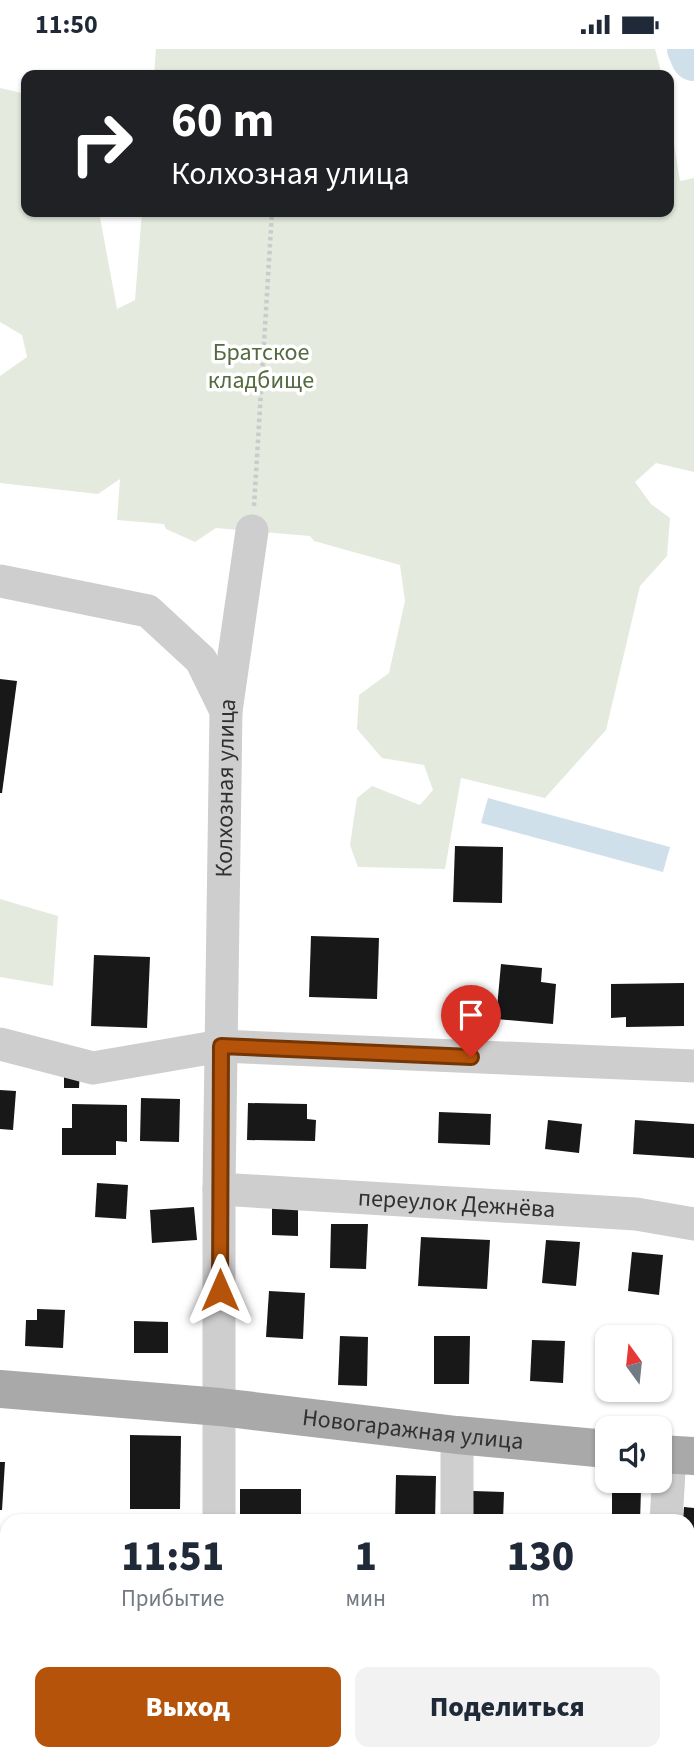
<!DOCTYPE html>
<html lang="ru">
<head>
<meta charset="utf-8">
<style>
	body { margin:0; font-family:"Source Sans 3",sans-serif; background:#f2f2f3; color:#1f2937; height:100vh; display:flex; flex-direction:column; font-size:26px; white-space:nowrap }
	* { box-sizing:border-box; margin:0 }
	p { font-size:23px; color:#747a83 }
	.icon { flex:none; width:38px; height:38px; fill:none; stroke:currentColor; stroke-width:2; stroke-linecap:round; stroke-linejoin:round }
	.map { position:relative; flex:1; overflow:hidden }
	.drawer { position:absolute; left:0px; top:1465px; width:695px; height:247px; display:flex; flex-direction:column; background:#fff; border-radius:21px 21px 0 0; box-shadow:0 2px 5px #0004 }
	.drawer>* { flex:none }
	.banner { position:absolute; left:21px; top:21px; width:653px; height:147px; border-radius:14px; box-shadow:0 2px 5px #0004; background:#202124; color:#fff; overflow:hidden }
	.needle { width:46px; rotate:345deg }
	.controls { position:absolute; left:595px; top:1276px; display:grid; gap:14px }
	.controls a { display:grid; place-items:center; width:77px; height:77px; border-radius:14px; background:#fff; box-shadow:0 2px 5px #0004; font-size:35px }
	.pin { position:absolute; display:grid; place-items:center; width:60px; height:60px; color:#fff; margin:-72px -30px; border-radius:50% 50% 50% 0; rotate:-45deg; box-shadow:0 0 7px #0007 }
	.pin .icon { rotate:45deg }
	.me { position:absolute; width:77px; margin:-38px; rotate:0deg; stroke-linejoin:round; filter:drop-shadow(0 0 5px #0008) }
	.turn { display:flex; align-items:center; gap:24px; height:147px; padding:0 35px; font-size:32px }
	.turn .icon { width:91px; height:91px; stroke-width:2.5 }
	.turn b { display:block; font-size:49px; line-height:60px }
	.eta { display:flex; justify-content:space-evenly; align-items:center; height:119px; text-align:center }
	.eta b { font-size:42px; font-weight:800; line-height:49px }
	.primary-button { display:flex; gap:14px; margin-top:auto; padding:14px 35px }
	.primary-button a { flex:1; height:80px; border-radius:14px; background:#b45309; color:#fff; font-size:28px; font-weight:800; line-height:80px; text-align:center }
	.primary-button a+a { background:#f2f2f3; color:#1f2937 }
	.status { display:flex; justify-content:space-between; align-items:center; height:49px; padding:0 35px; background:#fff; direction:ltr }
	.status svg { height:19px; fill:currentColor }
	.map>svg:first-child { display:block }
	.green { fill:#e4eade }
	.water { fill:#cfe0eb }
	.lines { fill:none; stroke-linecap:round; stroke-linejoin:round }
	.river { stroke:#cfe0eb; stroke-width:46 }
	.building { fill:#181818 }
	.path { stroke:#cbcbcb; stroke-width:4.5; stroke-dasharray:3.5 3.5; stroke-linecap:butt }
	.minor { stroke:#cecece; stroke-width:33 }
	.major { stroke:#a9a9a9; stroke-width:38 }
	.route-casing { stroke:#753606; stroke-width:18 }
	.route { stroke:#b45309; stroke-width:12 }
	.labels { text-anchor:middle; stroke-width:7; stroke-linejoin:round; paint-order:stroke }
	.park-label { font-size:24px; fill:#546b41; stroke:#fff }
	.street-label { font-size:24px; fill:#313131; stroke:#fff }
</style>
</head>
<body>
<div class="status"><b>11:50</b><svg viewBox="0 0 49 12"><path d="M0 12V9h3v3zM5 12V6h3v6zM10 12V3h3v9zM15 12V0h3v12zM26 1h20v11H26zM47 4h2v5h-2z"/></svg></div>
<div class="map">
<svg width="694" height="1710" viewBox="0 0 694 1710">
	<rect width="100%" height="100%" fill="#fff"/>
	<g class="green">
		<path d="M 156,0 L 655,0 L 662,26 L 154,26 Z"/>
		<path d="M 0,39 L 26,45 L 26,163 L 99,163 L 117,260 L 135,251 L 142,163 L 668,163 L 669,64 L 680,132 L 694,129 L 694,423 L 656,414 L 635,433 L 651,455 L 670,469 L 667,507 L 640,537 L 606,681 L 545,749 L 461,729 L 445,820 L 358,818 L 350,796 L 357,749 L 372,737 L 420,756 L 433,741 L 424,716 L 382,709 L 357,680 L 359,646 L 389,624 L 405,552 L 400,516 L 314,492 L 310,487 L 216,479 L 195,493 L 166,480 L 164,475 L 117,471 L 120,430 L 98,445 L 0,434 L 0,327 L 27,308 L 22,286 L 0,273 Z"/>
		<path d="M 0,850 L 58,867 L 53,937 L 0,928 Z"/>
	</g>
	<path class="water" d="M 488,749 L 670,798 L 663,823 L 481,774 Z"/>
	<g class="lines">
		<path class="river" d="M 690,0 L 694,9"/>
	</g>
	<g class="building">
		<path d="M 0,630 L 17,632 L 2,744 L 0,744 Z"/>
		<path d="M 455,797 L 503,798 L 502,854 L 453,853 Z"/>
		<path d="M 311,887 L 379,889 L 377,950 L 309,948 Z"/>
		<path d="M 94,906 L 150,908 L 147,979 L 91,977 Z"/>
		<path d="M 501,915 L 542,919 L 541,933 L 556,935 L 553,975 L 496,970 Z"/>
		<path d="M 684,934 L 684,977 L 626,978 L 626,968 L 611,969 L 611,935 Z"/>
		<path d="M 64,1018 L 80,1018 L 79,1039 L 64,1039 Z"/>
		<path d="M 0,1041 L 16,1042 L 13,1081 L 0,1080 Z"/>
		<path d="M 141,1049 L 180,1050 L 179,1093 L 140,1092 Z"/>
		<path d="M 248,1054 L 307,1055 L 307,1070 L 316,1071 L 315,1092 L 247,1091 Z"/>
		<path d="M 72,1055 L 127,1056 L 127,1093 L 116,1092 L 116,1106 L 62,1106 L 62,1079 L 72,1079 Z"/>
		<path d="M 439,1063 L 491,1065 L 490,1096 L 438,1094 Z"/>
		<path d="M 548,1071 L 582,1075 L 579,1104 L 545,1100 Z"/>
		<path d="M 635,1071 L 694,1075 L 694,1109 L 633,1105 Z"/>
		<path d="M 97,1134 L 128,1136 L 126,1170 L 95,1168 Z"/>
		<path d="M 272,1154 L 298,1155 L 298,1187 L 272,1186 Z"/>
		<path d="M 194,1158 L 197,1191 L 152,1194 L 150,1161 Z"/>
		<path d="M 331,1175 L 368,1175 L 366,1220 L 330,1219 Z"/>
		<path d="M 421,1188 L 490,1191 L 487,1240 L 418,1237 Z"/>
		<path d="M 546,1191 L 580,1193 L 576,1237 L 542,1234 Z"/>
		<path d="M 632,1203 L 663,1206 L 659,1246 L 628,1242 Z"/>
		<path d="M 269,1242 L 305,1244 L 303,1290 L 266,1288 Z"/>
		<path d="M 37,1260 L 65,1261 L 63,1299 L 25,1297 L 26,1271 L 37,1271 Z"/>
		<path d="M 134,1272 L 168,1273 L 168,1304 L 134,1304 Z"/>
		<path d="M 340,1287 L 368,1288 L 367,1337 L 338,1336 Z"/>
		<path d="M 434,1287 L 470,1287 L 469,1335 L 434,1335 Z"/>
		<path d="M 532,1291 L 565,1292 L 563,1334 L 530,1332 Z"/>
		<path d="M 130,1386 L 181,1387 L 180,1460 L 130,1460 Z"/>
		<path d="M 0,1413 L 5,1413 L 2,1461 L 0,1461 Z"/>
		<path d="M 396,1426 L 436,1427 L 435,1472 L 395,1472 Z"/>
		<rect x="240" y="1440" width="61" height="32"/>
		<path d="M 612,1440 L 641,1441 L 640,1472 L 612,1472 Z"/>
		<path d="M 473,1442 L 504,1443 L 503,1472 L 472,1472 Z"/>
		<path d="M 684,1458 L 694,1459 L 694,1503 L 688,1503 L 688,1472 L 683,1472 Z"/>
		<rect x="688" y="1616" width="6" height="30"/>
		<path d="M 146,1704 L 175,1704 L 176,1710 L 146,1710 Z"/>
	</g>
	<g class="lines">
		<path class="path" d="M 254,457 L 272,163"/>
		<g class="minor">
			<path d="M 0,532 L 148,562 L 201,611 L 226,662"/>
			<path d="M 0,995 L 93,1019 L 221,997 L 694,1017"/>
			<path id="s1" d="M 219,1140 L 636,1165 L 694,1175"/>
			<path id="s2" d="M 219,1472 L 219,1140 L 226,662 L 252,482"/>
			<path d="M 457,1472 L 457,1386"/>
			<path d="M 666,1472 L 670,1406"/>
			<path d="M 469,1704 L 482,1710"/>
			<path d="M 217,1710 L 217,1704"/>
			<path d="M 652,1710 L 653,1704"/>
		</g>
		<g class="major">
			<path id="s3" d="M 0,1340 L 220,1358 L 457,1386 L 607,1400"/>
			<path d="M 660,1405 L 694,1407"/>
		</g>
	</g>
	<g class="lines">
		<defs>
			<path id="route" d="M 220,1241 L 221,997 L 471,1008"/>
		</defs>
		<use href="#route" class="route-casing"/>
		<use href="#route" class="route"/>
	</g>
	<g class="labels">
		<g class="park-label">
			<text x="261" y="311">Братское<tspan x="261" dy="28">кладбище</tspan></text>
		</g>
		<g class="street-label">
			<text dy="8" stroke="none"><textPath href="#s2" startOffset="733">Колхозная улица</textPath></text>
			<text dy="8" stroke="none"><textPath href="#s1" startOffset="238">переулок Дежнёва</textPath></text>
			<text dy="8" stroke="none"><textPath href="#s3" startOffset="415">Новогаражная улица</textPath></text>
		</g>
	</g>
</svg>
<div class="controls">
<a><svg class="needle" viewBox="-14 -14 28 28"><path d="M0-13l5 13h-10z" fill="#e53935"/><path d="M0 13l5-13h-10z" fill="#747a83"/></svg></a>
<a><svg class="icon" aria-label="sound" viewBox="0 0 24 24"><path d="M4 9h4l5-4v14l-5-4H4zM17 9q2 3 0 6"/></svg></a>
</div>
<div class="pin" style="left:471px;top:1008px;background:#d93025"><svg class="icon" aria-label="arrive" viewBox="0 0 24 24"><path d="M6 21V4h12l-3 4 3 4H6"/></svg></div>
<svg class="me" style="left:220px;top:1241px" viewBox="-20 -20 40 40"><path d="M0-17L14 15 0 8-14 15z" fill="#b45309" stroke="#fff" stroke-width="4"/></svg>
<div class="banner">
<div class="turn"><svg class="icon" aria-label="right" viewBox="0 0 24 24"><path d="M7 20v-9h11M14 6l5 5-5 5"/></svg><div><b>60 m</b>Колхозная улица</div></div>
</div>
<section class="drawer">
<div class="eta">
<div><b>11:51</b><p>Прибытие</p></div>
<div><b>1</b><p>мин</p></div>
<div><b>130</b><p>m</p></div>
</div>
<div class="primary-button"><a>Выход</a><a>Поделиться</a></div>
</section>
</div>
</body>
</html>
